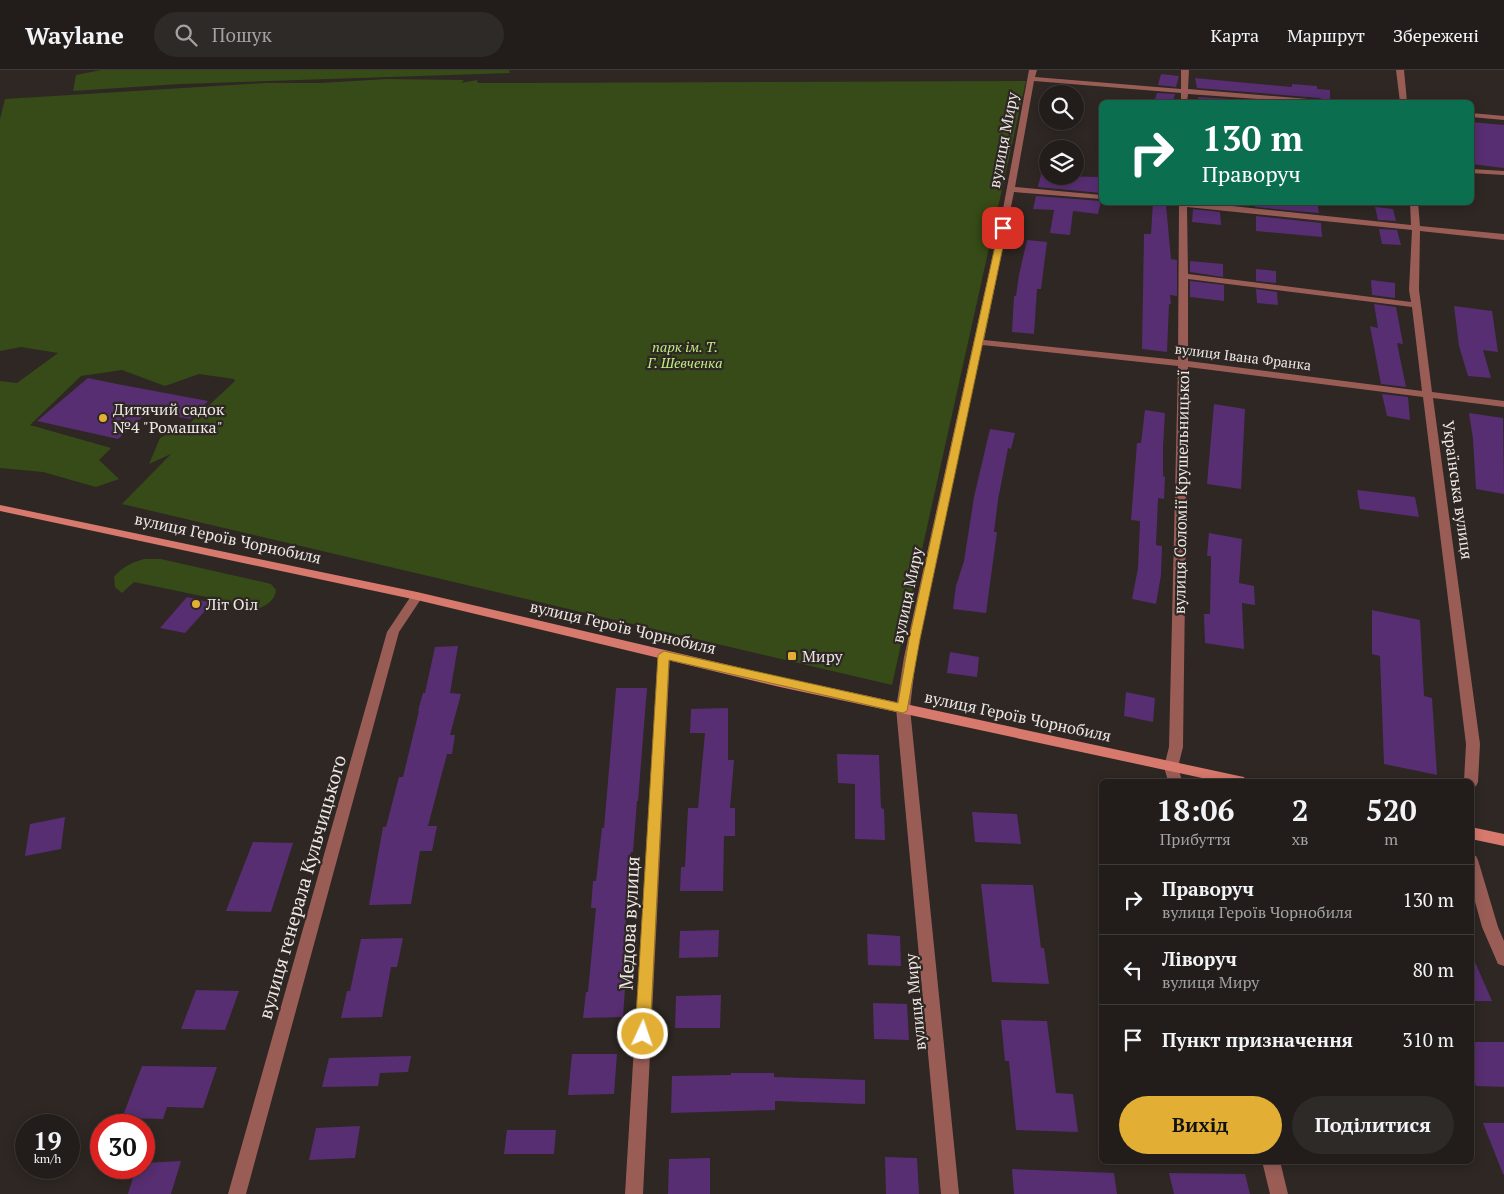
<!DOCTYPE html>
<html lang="uk">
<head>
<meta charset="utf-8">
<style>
	body { margin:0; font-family:"PT Serif",serif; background:#2e2a27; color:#f1f3f6; height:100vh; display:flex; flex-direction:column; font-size:19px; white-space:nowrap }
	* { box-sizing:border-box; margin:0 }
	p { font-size:16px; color:#a2a2a2 }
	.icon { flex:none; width:28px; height:28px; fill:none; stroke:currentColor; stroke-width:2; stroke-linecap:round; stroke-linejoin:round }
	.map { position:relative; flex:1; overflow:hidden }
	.details { position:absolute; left:1099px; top:709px; width:375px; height:385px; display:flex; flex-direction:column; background:#221d1a; border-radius:8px; box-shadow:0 2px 12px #0003,0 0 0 1px #3f3b39 }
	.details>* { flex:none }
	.guide { position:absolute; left:1099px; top:30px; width:375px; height:105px; border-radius:8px; box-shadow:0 2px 12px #0003,0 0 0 1px #3f3b39; background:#0b6e4f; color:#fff; overflow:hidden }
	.fabs { position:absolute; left:1039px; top:15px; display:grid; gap:10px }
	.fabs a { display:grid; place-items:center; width:45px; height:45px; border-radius:50%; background:#221d1a; box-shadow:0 2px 12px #0003,0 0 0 1px #3f3b39; font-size:25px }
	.speed { position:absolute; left:15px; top:1044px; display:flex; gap:10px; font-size:25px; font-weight:700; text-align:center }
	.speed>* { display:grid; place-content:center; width:65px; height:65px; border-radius:50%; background:#221d1a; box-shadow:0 2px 12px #0003,0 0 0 1px #3f3b39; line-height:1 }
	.speed small { font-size:12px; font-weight:400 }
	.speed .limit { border:8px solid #d22; background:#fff; color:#111 }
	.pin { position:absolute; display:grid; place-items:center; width:42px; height:42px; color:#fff; margin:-21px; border-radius:10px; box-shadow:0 2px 8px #0006 }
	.me { position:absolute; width:55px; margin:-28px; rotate:3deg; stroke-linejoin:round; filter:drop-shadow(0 0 4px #0008) }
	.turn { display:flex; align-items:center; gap:18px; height:105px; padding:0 20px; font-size:22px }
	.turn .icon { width:65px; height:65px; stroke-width:2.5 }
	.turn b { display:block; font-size:35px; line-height:42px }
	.eta { display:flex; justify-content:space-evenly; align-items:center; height:85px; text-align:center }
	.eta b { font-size:30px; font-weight:700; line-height:35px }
	.action { display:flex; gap:10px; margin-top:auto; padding:10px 20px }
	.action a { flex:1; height:58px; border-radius:30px; background:#e2af34; color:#111; font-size:20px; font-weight:700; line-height:58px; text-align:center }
	.action a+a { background:#2e2a27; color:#f1f3f6 }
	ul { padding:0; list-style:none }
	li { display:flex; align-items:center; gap:15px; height:70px; padding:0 20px; border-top:1px solid #3f3b39 }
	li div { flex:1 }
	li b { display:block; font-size:19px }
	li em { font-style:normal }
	header { display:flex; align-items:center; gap:30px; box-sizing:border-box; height:70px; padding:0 25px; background:#221d1a; border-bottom:1px solid #3f3b39 }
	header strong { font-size:24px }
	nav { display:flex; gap:28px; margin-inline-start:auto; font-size:18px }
	.search { width:350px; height:45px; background:#2e2a27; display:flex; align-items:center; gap:12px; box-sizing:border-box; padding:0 18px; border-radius:28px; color:#a2a2a2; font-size:19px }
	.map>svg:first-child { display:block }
	.green { fill:#364b17 }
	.building { fill:#572e71 }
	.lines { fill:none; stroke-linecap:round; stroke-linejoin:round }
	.street { fill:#995d56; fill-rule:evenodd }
	.secondary { fill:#d8796d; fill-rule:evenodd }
	.route { fill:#e2af34; stroke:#937222 }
	.poi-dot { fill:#e2af34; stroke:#2e2723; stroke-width:2 }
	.labels { text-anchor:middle; stroke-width:4.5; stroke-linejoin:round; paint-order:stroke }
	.far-park-label { font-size:14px; font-style:italic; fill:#bfee80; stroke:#2e2723 }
	.far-street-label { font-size:14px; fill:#ede8e6; stroke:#2e2723 }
	.street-label { font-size:16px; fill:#ede8e6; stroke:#2e2723 }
	.poi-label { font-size:16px; fill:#ede8e6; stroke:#2e2723; text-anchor:start }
	.near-street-label { font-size:19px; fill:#ede8e6; stroke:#2e2723 }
</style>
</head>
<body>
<header>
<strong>Waylane</strong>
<div class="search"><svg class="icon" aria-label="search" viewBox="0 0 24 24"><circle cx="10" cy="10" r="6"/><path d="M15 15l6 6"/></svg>Пошук</div>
<nav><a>Карта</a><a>Маршрут</a><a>Збережені</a></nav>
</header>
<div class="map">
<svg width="1504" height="1124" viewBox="0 0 1504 1124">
	<rect width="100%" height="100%" fill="#2e2723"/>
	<g class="green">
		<path d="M 101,0 L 509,0 L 510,3 L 180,14 L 73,21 L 76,5 Z"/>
		<path d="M 387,9 L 464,10 L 461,13 L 477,10 L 478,13 L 1026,11 L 892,615 L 122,434 L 171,384 L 149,394 L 160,368 L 190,353 L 235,311 L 234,309 L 199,304 L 165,316 L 122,300 L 81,306 L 30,355 L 111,378 L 99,390 L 119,409 L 96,417 L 43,402 L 0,398 L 0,311 L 17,313 L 58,283 L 21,277 L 0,281 L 0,49 L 5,29 L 265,13 L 321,13 Z"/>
		<path d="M 144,489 L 161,489 L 263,512 L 271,514 L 276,520 C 275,530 268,534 260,538 L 134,512 L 122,523 L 115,517 L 114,507 C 122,497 131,493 144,489 Z"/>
	</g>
	<g class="building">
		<path d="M 1161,4 L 1179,6 L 1176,17 L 1158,15 Z"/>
		<path d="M 1195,8 L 1292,17 L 1292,14 L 1317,16 L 1317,19 L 1330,20 L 1330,32 L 1326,32 L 1320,28 L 1197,18 Z"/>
		<path d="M 1157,23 L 1175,24 L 1173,32 L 1154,32 Z"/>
		<path d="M 1198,27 L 1280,32 L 1199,32 Z"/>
		<path d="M 1471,52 L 1504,55 L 1504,98 L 1471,94 Z"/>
		<path d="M 1041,104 L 1048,104 L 1048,106 L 1101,107 L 1101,123 L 1038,117 Z"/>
		<path d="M 1036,126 L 1101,131 L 1098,144 L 1073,141 L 1070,165 L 1050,163 L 1054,140 L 1033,139 Z"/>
		<path d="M 1153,132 L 1166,135 L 1171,189 L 1177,190 L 1177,226 L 1170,225 L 1171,234 L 1169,234 L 1167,282 L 1142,279 L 1144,164 L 1151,164 Z"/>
		<path d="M 1255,132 L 1317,132 L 1319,143 L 1255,137 Z"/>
		<path d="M 1375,137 L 1393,139 L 1396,151 L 1378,150 Z"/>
		<path d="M 1193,139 L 1220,142 L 1221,155 L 1192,152 Z"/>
		<path d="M 1256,146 L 1321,153 L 1322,167 L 1256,161 Z"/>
		<path d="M 1379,159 L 1397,160 L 1401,175 L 1382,174 Z"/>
		<path d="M 1027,170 L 1047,172 L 1041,219 L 1037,219 L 1034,264 L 1012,262 L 1014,226 L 1016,226 L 1019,205 Z"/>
		<path d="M 1190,191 L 1223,194 L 1223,207 L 1190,202 Z"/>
		<path d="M 1256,199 L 1276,201 L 1276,213 L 1256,211 Z"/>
		<path d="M 1371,210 L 1395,213 L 1395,228 L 1372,225 Z"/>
		<path d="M 1190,211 L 1224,215 L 1224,231 L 1190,227 Z"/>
		<path d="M 1256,219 L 1277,222 L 1278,235 L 1257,233 Z"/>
		<path d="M 1374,234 L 1396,237 L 1403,274 L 1397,273 L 1406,317 L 1381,314 L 1370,256 L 1378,258 Z"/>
		<path d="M 1454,236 L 1492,241 L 1498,282 L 1483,280 L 1491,308 L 1468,306 L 1459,276 Z"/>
		<path d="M 88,308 L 117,314 L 208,331 L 190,349 L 148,342 L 118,369 L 37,351 Z"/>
		<path d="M 1382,324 L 1408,327 L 1410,350 L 1387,346 Z"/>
		<path d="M 1214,334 L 1245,339 L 1241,419 L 1207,414 Z"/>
		<path d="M 1145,340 L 1165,343 L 1163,376 L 1163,406 L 1165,407 L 1164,429 L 1158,428 L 1156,475 L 1162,476 L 1161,505 L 1156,534 L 1132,529 L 1138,498 L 1140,451 L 1131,450 L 1137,373 L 1141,373 Z"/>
		<path d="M 1469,343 L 1503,348 L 1504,424 L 1476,419 L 1473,369 Z"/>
		<path d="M 990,359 L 1015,363 L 1011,379 L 1008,378 L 998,430 L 994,462 L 997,462 L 986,543 L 953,539 L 956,516 L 964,491 L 974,427 Z"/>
		<path d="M 1357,420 L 1415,427 L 1419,447 L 1360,439 Z"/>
		<path d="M 1209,463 L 1242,469 L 1239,513 L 1254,516 L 1255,535 L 1242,533 L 1244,579 L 1205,573 L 1204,544 L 1210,544 L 1211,486 L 1207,486 Z"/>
		<path d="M 187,527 L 212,533 L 185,563 L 160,558 Z"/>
		<path d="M 1372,540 L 1420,550 L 1424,626 L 1432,628 L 1437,705 L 1384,694 L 1380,586 L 1372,584 Z"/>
		<path d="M 458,576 L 450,623 L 461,624 L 450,665 L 455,665 L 452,684 L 447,684 L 428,756 L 437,756 L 432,781 L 420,781 L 411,834 L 369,835 L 383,757 L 386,757 L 399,707 L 403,707 L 419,641 L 418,641 L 423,623 L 425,623 L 435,577 Z"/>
		<path d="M 950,582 L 979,587 L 977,607 L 947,603 Z"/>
		<path d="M 616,618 L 647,618 L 638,731 L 637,731 L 633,782 L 631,782 L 625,862 L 629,862 L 623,947 L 583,948 L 586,922 L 588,922 L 596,838 L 591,838 L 593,811 L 596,811 L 602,758 L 604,758 Z"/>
		<path d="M 1126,622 L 1155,628 L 1153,652 L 1124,646 Z"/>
		<path d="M 728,638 L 728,690 L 734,690 L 730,738 L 735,738 L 735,766 L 724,766 L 723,821 L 680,821 L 681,797 L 685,797 L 688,738 L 698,738 L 705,663 L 690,663 L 691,639 Z"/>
		<path d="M 837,684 L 879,685 L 881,738 L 884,739 L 885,770 L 855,769 L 855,714 L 838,713 Z"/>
		<path d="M 972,742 L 1017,744 L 1021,774 L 975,772 Z"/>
		<path d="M 65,747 L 61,779 L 25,786 L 30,754 Z"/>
		<path d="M 253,772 L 293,773 L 271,842 L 226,841 Z"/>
		<path d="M 981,814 L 1033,815 L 1041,878 L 1044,878 L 1049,914 L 992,912 Z"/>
		<path d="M 719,860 L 718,887 L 679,888 L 680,861 Z"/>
		<path d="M 867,864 L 900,866 L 901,896 L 868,895 Z"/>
		<path d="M 403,868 L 397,897 L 391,897 L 382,947 L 341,948 L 347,921 L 350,921 L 361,869 Z"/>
		<path d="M 1471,883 L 1492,931 L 1471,931 Z"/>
		<path d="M 196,920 L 239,921 L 225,960 L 181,959 Z"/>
		<path d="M 721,925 L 720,958 L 675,958 L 676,926 Z"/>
		<path d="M 873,933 L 907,934 L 909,970 L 874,969 Z"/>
		<path d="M 1001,950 L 1047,951 L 1056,1023 L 1073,1024 L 1078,1062 L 1016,1060 L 1009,991 L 1005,991 Z"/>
		<path d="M 1471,972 L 1504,972 L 1504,1017 L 1476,1016 L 1471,1003 Z"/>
		<path d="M 572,984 L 617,984 L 614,1024 L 568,1025 Z"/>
		<path d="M 411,986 L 408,1002 L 380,1003 L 378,1016 L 322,1017 L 329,988 Z"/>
		<path d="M 142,996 L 217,997 L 203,1038 L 167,1037 L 163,1049 L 122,1048 Z"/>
		<path d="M 731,1003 L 774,1003 L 774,1007 L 865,1010 L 865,1034 L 775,1031 L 775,1040 L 671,1043 L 672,1006 L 731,1005 Z"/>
		<path d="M 1483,1053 L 1504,1053 L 1504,1104 L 1503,1104 Z"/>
		<path d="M 360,1056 L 355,1088 L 309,1090 L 316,1058 Z"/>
		<path d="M 507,1060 L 556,1060 L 554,1084 L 504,1084 Z"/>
		<path d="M 885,1087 L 917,1088 L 919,1124 L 886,1124 Z"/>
		<path d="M 710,1088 L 710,1124 L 668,1124 L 669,1089 Z"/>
		<path d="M 181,1091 L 171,1124 L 128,1124 L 136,1098 L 144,1098 L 144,1093 Z"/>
		<path d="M 1012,1099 L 1114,1103 L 1117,1124 L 1014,1124 Z"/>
		<path d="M 1169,1103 L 1245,1104 L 1250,1124 L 1174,1124 Z"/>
	</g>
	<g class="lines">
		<g class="street">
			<path d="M 1029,0 L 1037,0 L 1035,7 L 1181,19 L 1181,0 L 1189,0 L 1188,19 L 1320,30 L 1324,32 L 1299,32 L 1188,24 L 1187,32 L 1181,32 L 1181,23 L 1034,11 L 1015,117 L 1101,125 L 1101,129 L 1014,122 L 984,270 L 1178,290 L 1179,136 L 1161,132 L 1194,132 L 1411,155 L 1410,132 L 1418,132 L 1420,156 L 1504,164 L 1504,170 L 1420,161 L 1419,220 L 1432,322 L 1504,331 L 1504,337 L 1433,328 L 1480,674 L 1478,712 L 1476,716 L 1471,717 L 1471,711 L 1464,711 L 1466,674 L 1423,327 L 1188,297 L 1183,677 L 1178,697 L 1182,711 L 1168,711 L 1164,697 L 1169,677 L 1178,296 L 982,275 L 916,587 L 910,638 L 959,1124 L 941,1124 L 896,638 L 904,587 L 1003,139 ZM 1187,137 L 1412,160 L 1409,220 L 1411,232 L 1188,204 ZM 1188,209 L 1412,237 L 1422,321 L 1188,291 Z"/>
			<path d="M 1396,0 L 1404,0 L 1407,32 L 1400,32 Z"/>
			<path d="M 1471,43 L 1504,46 L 1504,50 L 1471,47 Z"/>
			<path d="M 1471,99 L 1504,101 L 1504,105 L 1471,103 Z"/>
			<path d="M 417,522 L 423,526 L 399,562 L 246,1124 L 228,1124 L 387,562 L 413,523 Z"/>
			<path d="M 664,581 L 668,582 L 670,585 L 643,1124 L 625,1124 L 658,585 L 660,582 Z"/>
			<path d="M 1471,784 L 1476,786 L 1478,790 L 1498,857 L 1504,871 L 1504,896 L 1498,894 L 1482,857 L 1471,817 Z"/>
			<path d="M 1262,1091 L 1280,1091 L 1288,1124 L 1270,1124 Z"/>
		</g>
		<g class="secondary">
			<path d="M 0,435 L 417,522 L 780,607 L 1239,706 L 1244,707 L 1246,711 L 1216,711 L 780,617 L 417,530 L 0,441 Z"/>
			<path d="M 1471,757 L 1504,764 L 1504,776 L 1471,769 Z"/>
		</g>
	</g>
	<path class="route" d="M 1003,156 L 1007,158 L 920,569 L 907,641 L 903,643 L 669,590 L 650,964 L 648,969 L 643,971 L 637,969 L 635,964 L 658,585 L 664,581 L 898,633 L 909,569 L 999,158 Z"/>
	<g class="poi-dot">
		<circle cx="103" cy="348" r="5"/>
		<circle cx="196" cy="534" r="5"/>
		<rect x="787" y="581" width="10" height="10" rx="2.5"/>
	</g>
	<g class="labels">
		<g class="far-park-label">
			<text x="685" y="282">парк ім. Т.<tspan x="685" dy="16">Г. Шевченка</tspan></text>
		</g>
		<g class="far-street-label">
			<text transform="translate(1243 287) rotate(7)" y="5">вулиця Івана Франка</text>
		</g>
		<g class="street-label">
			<text transform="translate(1003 70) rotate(-79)" y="6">вулиця Миру</text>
			<text transform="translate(1458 420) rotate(82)" y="6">Українська вулиця</text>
			<text transform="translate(1181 422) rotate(-89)" y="6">вулиця Соломії Крушельницької</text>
			<text transform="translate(228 468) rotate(12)" y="6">вулиця Героїв Чорнобиля</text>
			<text transform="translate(907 525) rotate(-78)" y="6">вулиця Миру</text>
			<text transform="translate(623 557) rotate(13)" y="6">вулиця Героїв Чорнобиля</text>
			<text transform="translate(1018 646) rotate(12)" y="6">вулиця Героїв Чорнобиля</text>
			<text transform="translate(915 932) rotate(-96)" y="6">вулиця Миру</text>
		</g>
		<g class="poi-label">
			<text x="113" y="345">Дитячий садок<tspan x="113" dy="18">№4 "Ромашка"</tspan></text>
			<text x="206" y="540">Літ Оіл</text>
			<text x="802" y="592">Миру</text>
		</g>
		<g class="near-street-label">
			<text transform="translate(302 817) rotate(-74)" y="7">вулиця генерала Кульчицького</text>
			<text transform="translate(629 853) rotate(-87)" y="7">Медова вулиця</text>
		</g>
	</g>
</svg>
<div class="fabs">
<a><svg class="icon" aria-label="search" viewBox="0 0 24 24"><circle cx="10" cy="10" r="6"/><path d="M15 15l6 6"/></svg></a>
<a><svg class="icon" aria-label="layers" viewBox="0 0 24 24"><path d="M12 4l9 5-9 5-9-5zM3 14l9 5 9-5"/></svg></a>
</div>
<div class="speed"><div>19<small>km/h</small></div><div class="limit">30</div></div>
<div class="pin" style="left:1003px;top:158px;background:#d93025"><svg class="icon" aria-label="arrive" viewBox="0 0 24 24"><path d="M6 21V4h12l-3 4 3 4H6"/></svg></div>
<svg class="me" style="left:643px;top:964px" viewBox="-20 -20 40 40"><circle r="17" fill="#e2af34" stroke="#fff" stroke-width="3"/><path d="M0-11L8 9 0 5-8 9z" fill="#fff"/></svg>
<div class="guide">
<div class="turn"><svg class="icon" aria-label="right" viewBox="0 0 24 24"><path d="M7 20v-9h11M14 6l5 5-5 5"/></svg><div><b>130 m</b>Праворуч</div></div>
</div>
<section class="details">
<div class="eta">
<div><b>18:06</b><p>Прибуття</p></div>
<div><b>2</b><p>хв</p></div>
<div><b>520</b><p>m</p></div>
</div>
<ul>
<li><svg class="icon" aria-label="right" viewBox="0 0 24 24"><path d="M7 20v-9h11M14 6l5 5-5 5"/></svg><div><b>Праворуч</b><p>вулиця Героїв Чорнобиля</p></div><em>130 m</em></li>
<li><svg class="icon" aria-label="left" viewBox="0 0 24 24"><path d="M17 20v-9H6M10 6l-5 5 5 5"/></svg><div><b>Ліворуч</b><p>вулиця Миру</p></div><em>80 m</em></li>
<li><svg class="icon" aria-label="arrive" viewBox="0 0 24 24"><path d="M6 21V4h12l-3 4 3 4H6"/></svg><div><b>Пункт призначення</b></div><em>310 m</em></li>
</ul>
<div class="action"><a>Вихід</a><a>Поділитися</a></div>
</section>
</div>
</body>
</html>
